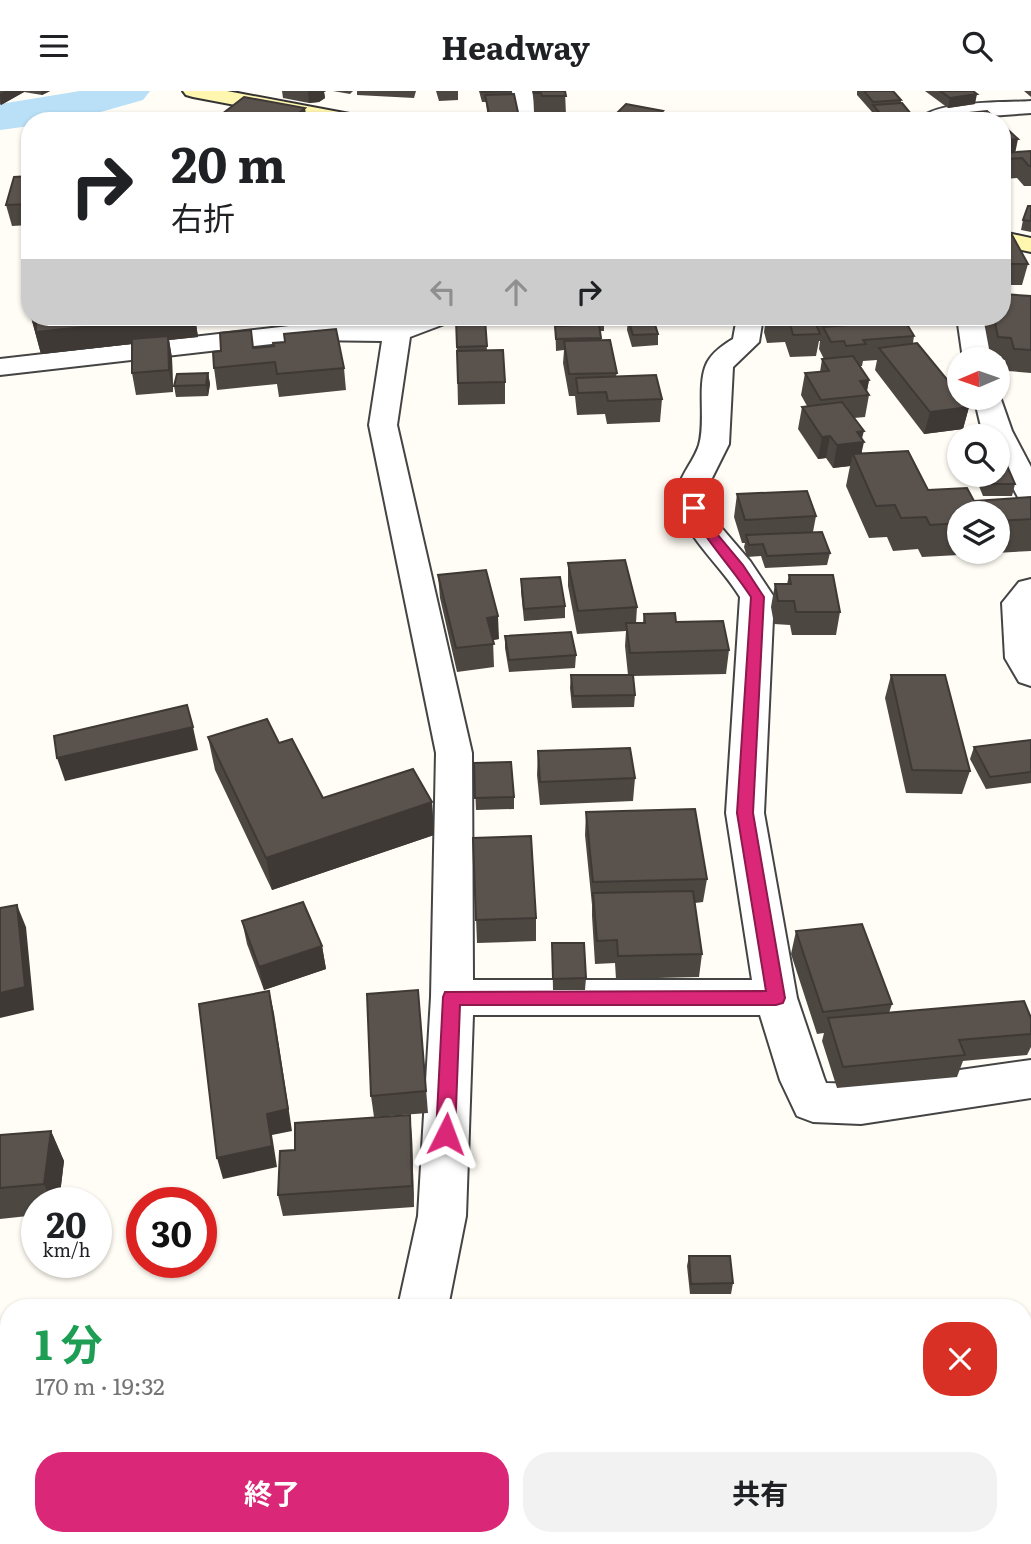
<!DOCTYPE html>
<html lang="ja">
<head>
<meta charset="utf-8">
<style>
	body { margin:0; font-family:Literata,"Noto Sans JP",serif; background:#f2f2f2; color:#202124; height:100vh; display:flex; flex-direction:column; font-size:26px; white-space:nowrap }
	* { box-sizing:border-box; margin:0 }
	p { font-size:23px; color:#757577 }
	.icon { flex:none; width:38px; height:38px; fill:none; stroke:currentColor; stroke-width:2; stroke-linecap:round; stroke-linejoin:round }
	.map { position:relative; flex:1; overflow:hidden }
	.drawer { position:absolute; left:0px; top:1208px; width:1032px; height:247px; display:flex; flex-direction:column; background:#fff; border-radius:28px 28px 0 0; box-shadow:0 2px 5px #0004 }
	.drawer>* { flex:none }
	.top-card { position:absolute; left:21px; top:21px; width:990px; height:214px; border-radius:28px; box-shadow:0 2px 5px #0004; background:#fff; color:#202124; overflow:hidden }
	.needle { width:46px; rotate:268deg }
	.fabs { position:absolute; left:947px; top:256px; display:grid; gap:14px }
	.fabs a { display:grid; place-items:center; width:63px; height:63px; border-radius:50%; background:#fff; box-shadow:0 2px 5px #0004; font-size:35px }
	.speed { position:absolute; left:21px; top:1096px; display:flex; gap:14px; font-size:35px; font-weight:700; text-align:center }
	.speed>* { display:grid; place-content:center; width:91px; height:91px; border-radius:50%; background:#fff; box-shadow:0 2px 5px #0004; line-height:1 }
	.speed small { font-size:18px; font-weight:400 }
	.speed .limit { border:10px solid #d22; background:#fff; color:#111 }
	.pin { position:absolute; display:grid; place-items:center; width:60px; height:60px; color:#fff; margin:-30px; border-radius:14px; box-shadow:0 4px 10px #0006 }
	.me { position:absolute; width:77px; margin:-38px; rotate:3deg; stroke-linejoin:round; filter:drop-shadow(0 0 5px #0008) }
	.turn { display:flex; align-items:center; gap:24px; height:147px; padding:0 35px; font-size:32px }
	.turn .icon { width:91px; height:91px; stroke-width:2.5 }
	.turn b { display:block; font-size:49px; line-height:60px }
	.lanes { display:flex; align-items:center; height:66px; padding:0 35px; background:#0003; justify-content:center; gap:35px; direction:ltr }
	.lanes .off { opacity:.35 }
	.round { display:grid; place-items:center; flex:none; width:74px; height:74px; border-radius:28px; background:#f2f2f2 }
	.headline { display:flex; align-items:center; justify-content:space-between; height:119px; padding:0 35px }
	h1 { font-size:42px; font-weight:700; line-height:52px; color:#1e9e55 }
	.primary-button { display:flex; gap:14px; margin-top:auto; padding:14px 35px }
	.primary-button a { flex:1; height:80px; border-radius:28px; background:#db2777; color:#fff; font-size:28px; font-weight:700; line-height:80px; text-align:center }
	.primary-button a+a { background:#f2f2f2; color:#202124 }
	header { display:flex; justify-content:space-between; align-items:center; height:91px; padding:0 35px; background:#fff; font-size:32px; font-weight:700 }
	.map>svg:first-child { display:block }
	.lines { fill:none; stroke-linecap:round; stroke-linejoin:round }
	.river { fill:#b9e0f7; fill-rule:evenodd }
	.street-casing { stroke:#444; stroke-width:4 }
	.secondary-casing { stroke:#333; stroke-width:4 }
	.street { fill:#fff; fill-rule:evenodd }
	.secondary { fill:#fff6b0; fill-rule:evenodd }
	.wall { fill:#4d4742; fill-rule:evenodd }
	.shaded-wall { fill:#3f3936 }
	.building { fill:#5a524d; stroke:#3f3936; stroke-width:2 }
	.route { fill:#db2777; stroke:#8e194d; stroke-width:2 }
</style>
</head>
<body>
<header><svg class="icon" aria-label="menu" viewBox="0 0 24 24"><path d="M4 6h16M4 12h16M4 18h16"/></svg>Headway<svg class="icon" aria-label="search" viewBox="0 0 24 24"><circle cx="10" cy="10" r="6"/><path d="M15 15l6 6"/></svg></header>
<div class="map">
<svg width="1031" height="1453" viewBox="0 0 1031 1453">
	<rect width="100%" height="100%" fill="#fffdf5"/>
	<g class="lines">
		<path class="river" d="M 80,0 L 150,0 L 143,9 L 76,28 L 30,30 L 30,35 L 0,39 L 0,13 Z"/>
		<defs>
			<g id="street">
				<path d="M 512,0 L 532,0 L 538,30 L 516,30 Z"/>
				<path d="M 1031,10 L 1031,22 L 918,30 C 933,9 1005,12 1031,10 Z"/>
				<path d="M 415,226 L 451,226 L 447,232 L 410,246 L 397,334 L 472,662 L 473,889 L 752,889 L 726,722 L 740,506 C 722,476 691,451 679,418 C 670,393 692,376 699,354 C 706,331 697,295 706,274 C 711,262 723,254 733,248 L 737,226 L 763,226 L 759,251 L 733,276 L 729,353 L 706,399 L 709,417 L 720,435 L 750,470 L 774,506 L 764,722 L 797,907 L 824,987 L 826,992 L 861,993 L 1031,969 L 1031,1007 L 861,1033 L 813,1031 L 797,1025 L 780,989 L 760,924 L 473,924 L 466,1125 L 448,1216 L 398,1216 L 418,1125 L 431,906 L 436,662 L 369,334 L 382,250 L 307,249 L 0,284 L 0,268 L 307,233 L 394,234 Z"/>
				<path d="M 957,226 L 983,226 L 991,268 L 963,268 Z"/>
				<path d="M 998,300 L 1012,340 L 1031,376 L 1031,413 L 1020,410 L 998,369 L 998,345 L 985,345 L 982,340 L 974,306 L 998,306 Z"/>
				<path d="M 1031,488 L 1031,595 L 1019,591 L 1005,567 L 1002,512 L 1019,491 Z"/>
				<path d="M 346,1446 L 402,1446 L 400,1453 L 344,1453 Z"/>
			</g>
			<g id="secondary">
				<path d="M 183,0 L 227,0 L 355,24 L 363,25 L 366,30 L 319,30 L 193,6 L 186,4 Z"/>
				<path d="M 1003,141 L 1031,147 L 1031,161 L 1003,155 Z"/>
			</g>
		</defs>
		<use href="#street" class="street-casing"/>
		<use href="#secondary" class="secondary-casing"/>
		<use href="#street" class="street"/>
		<use href="#secondary" class="secondary"/>
	</g>
	<g class="wall">
		<path d="M 0,0 L 50,0 L 42,4 L 24,1 L 1,14 L 0,13 Z"/>
		<path d="M 282,0 L 326,0 L 324,1 L 325,7 L 319,11 L 309,12 L 283,7 Z"/>
		<path d="M 333,0 L 353,0 L 350,3 Z"/>
		<path d="M 357,0 L 416,0 L 414,7 L 357,4 Z"/>
		<path d="M 436,0 L 458,0 L 458,9 L 439,10 Z"/>
		<path d="M 479,0 L 511,0 L 519,26 L 519,30 L 488,30 L 486,11 L 482,11 Z"/>
		<path d="M 533,0 L 565,0 L 566,24 L 541,25 L 541,21 L 534,21 Z"/>
		<path d="M 857,0 L 893,0 L 901,9 L 901,12 L 911,23 L 910,30 L 876,30 L 872,24 L 872,21 L 857,4 Z"/>
		<path d="M 925,0 L 973,0 L 975,13 L 948,17 Z"/>
		<path d="M 1024,0 L 1031,0 L 1031,6 Z"/>
		<path d="M 950,24 L 998,30 L 949,30 Z"/>
		<path d="M 1003,34 L 1015,61 L 1031,60 L 1031,95 L 1024,95 L 1017,87 L 1005,88 L 1003,86 Z"/>
		<path d="M 30,85 L 30,134 L 12,135 L 6,114 Z"/>
		<path d="M 1031,115 L 1031,141 L 1021,139 L 1023,129 Z"/>
		<path d="M 1003,144 L 1028,173 L 1022,194 L 1003,194 Z"/>
		<path d="M 1031,205 L 1031,282 L 1008,280 L 1005,269 L 992,268 L 984,226 L 1003,226 Z"/>
		<path d="M 31,226 L 195,226 L 198,246 L 169,249 L 172,267 L 173,301 L 136,304 L 132,282 L 132,253 L 41,263 Z"/>
		<path d="M 555,226 L 604,226 L 604,240 L 600,240 L 601,249 L 617,282 L 616,285 L 662,308 L 660,331 L 607,333 L 605,323 L 577,324 L 575,305 L 569,305 L 563,272 L 564,259 L 556,260 Z"/>
		<path d="M 766,226 L 825,226 L 824,236 L 836,235 L 837,226 L 882,226 L 881,232 L 914,245 L 913,252 L 969,316 L 963,338 L 924,343 L 875,279 L 877,269 L 863,270 L 862,275 L 860,275 L 869,289 L 867,300 L 869,304 L 865,326 L 854,327 L 862,348 L 862,362 L 928,399 L 974,410 L 1031,406 L 1031,460 L 922,466 L 918,458 L 893,460 L 887,446 L 869,447 L 846,395 L 850,375 L 833,377 L 826,367 L 818,368 L 798,338 L 802,316 L 807,315 L 801,304 L 805,282 L 820,281 L 822,268 L 824,268 L 819,258 L 820,250 L 819,250 L 816,265 L 790,266 L 785,251 L 767,252 L 764,241 ZM 959,422 L 998,422 L 998,460 L 959,460 Z"/>
		<path d="M 485,228 L 487,260 L 505,291 L 505,313 L 458,314 L 456,229 Z"/>
		<path d="M 628,228 L 658,243 L 658,254 L 632,256 L 627,239 Z"/>
		<path d="M 253,257 L 344,277 L 346,299 L 279,306 L 277,293 L 217,299 L 214,277 Z"/>
		<path d="M 208,282 L 210,293 L 208,305 L 176,306 L 174,295 Z"/>
		<path d="M 974,383 L 998,383 L 1015,393 L 1012,405 L 983,405 Z"/>
		<path d="M 737,403 L 816,425 L 813,441 L 830,462 L 827,474 L 765,477 L 761,465 L 747,466 L 744,456 L 745,452 L 742,452 L 734,426 Z"/>
		<path d="M 568,472 L 637,516 L 636,532 L 643,532 L 644,523 L 676,531 L 729,559 L 726,583 L 633,585 L 635,604 L 634,616 L 572,617 L 570,597 L 571,584 L 628,584 L 625,555 L 626,540 L 577,543 L 568,495 Z"/>
		<path d="M 438,484 L 499,548 L 493,549 L 494,576 L 457,581 L 440,507 Z"/>
		<path d="M 789,484 L 840,521 L 836,544 L 792,544 L 790,534 L 774,533 L 771,516 L 775,493 L 787,493 Z"/>
		<path d="M 521,488 L 565,515 L 565,527 L 524,530 L 521,500 Z"/>
		<path d="M 505,545 L 576,564 L 575,577 L 509,581 L 505,557 Z"/>
		<path d="M 891,584 L 970,680 L 962,703 L 906,702 L 885,607 Z"/>
		<path d="M 208,646 L 279,652 L 323,707 L 432,711 L 434,744 L 272,799 L 215,679 Z"/>
		<path d="M 1031,649 L 1031,692 L 986,698 L 970,668 L 974,656 Z"/>
		<path d="M 538,660 L 635,687 L 633,710 L 540,714 L 537,684 Z"/>
		<path d="M 474,672 L 514,706 L 514,718 L 476,719 Z"/>
		<path d="M 586,721 L 707,788 L 703,811 L 695,812 L 702,863 L 699,886 L 616,888 L 615,872 L 595,873 L 592,825 L 592,814 L 585,744 Z"/>
		<path d="M 473,747 L 536,827 L 536,850 L 477,852 Z"/>
		<path d="M 242,830 L 322,855 L 326,878 L 264,899 L 247,853 Z"/>
		<path d="M 796,840 L 892,913 L 889,922 L 1031,943 L 1031,956 L 1027,964 L 963,970 L 957,986 L 837,997 L 822,950 L 824,942 L 817,943 L 791,863 Z"/>
		<path d="M 552,852 L 586,887 L 585,899 L 553,899 Z"/>
		<path d="M 418,899 L 428,1022 L 374,1026 L 371,1005 Z"/>
		<path d="M 51,1040 L 64,1070 L 59,1111 L 37,1111 L 37,1124 L 0,1128 L 0,1044 Z"/>
		<path d="M 412,1045 L 414,1116 L 283,1125 L 278,1104 L 295,1059 Z"/>
		<path d="M 689,1165 L 733,1192 L 731,1203 L 690,1203 L 687,1175 Z"/>
		<path d="M 9,1226 L 9,1351 L 4,1352 L 0,1347 L 0,1280 Z"/>
		<path d="M 0,1381 L 9,1383 L 9,1444 L 0,1442 Z"/>
	</g>
	<g class="shaded-wall">
		<path d="M 5,0 L 24,0 L 24,1 L 1,14 L 0,3 Z"/>
		<path d="M 41,0 L 50,0 L 42,4 Z"/>
		<path d="M 308,0 L 326,0 L 324,1 L 325,7 L 319,11 L 309,12 Z"/>
		<path d="M 977,3 L 975,13 L 948,17 L 950,7 Z"/>
		<path d="M 305,17 L 307,30 L 289,30 Z"/>
		<path d="M 663,20 L 662,30 L 656,27 Z"/>
		<path d="M 1018,48 L 1014,68 L 1004,62 L 1003,66 L 1003,49 Z"/>
		<path d="M 31,226 L 195,226 L 198,246 L 169,249 L 172,267 L 173,301 L 169,279 L 168,249 L 41,263 Z"/>
		<path d="M 208,282 L 210,293 L 208,305 L 206,294 Z"/>
		<path d="M 869,289 L 866,304 L 860,290 Z"/>
		<path d="M 969,316 L 963,338 L 924,343 L 930,321 Z"/>
		<path d="M 864,340 L 861,351 L 864,351 L 859,373 L 853,363 L 850,375 L 833,377 L 837,354 L 857,341 Z"/>
		<path d="M 830,345 L 826,367 L 818,368 L 822,346 Z"/>
		<path d="M 498,525 L 499,548 L 487,550 L 487,527 Z"/>
		<path d="M 193,636 L 198,659 L 65,690 L 57,667 Z"/>
		<path d="M 432,711 L 434,744 L 272,799 L 266,767 Z"/>
		<path d="M 17,814 L 26,836 L 34,919 L 0,927 L 0,902 Z"/>
		<path d="M 322,855 L 326,878 L 264,899 L 259,876 Z"/>
		<path d="M 269,900 L 274,922 L 292,1040 L 272,1044 L 277,1076 L 223,1088 L 217,1067 L 267,1023 Z"/>
		<path d="M 410,1024 L 412,1045 L 414,1116 L 412,1095 Z"/>
		<path d="M 51,1040 L 64,1070 L 59,1111 L 52,1111 L 44,1093 Z"/>
	</g>
	<g class="building">
		<path d="M 481,0 L 511,0 L 482,1 Z"/>
		<path d="M 534,0 L 565,0 L 566,5 L 542,5 L 541,2 L 534,2 Z"/>
		<path d="M 864,0 L 893,0 L 901,9 L 873,11 Z"/>
		<path d="M 940,0 L 973,0 L 977,3 L 950,7 Z"/>
		<path d="M 514,3 L 519,26 L 490,27 L 485,4 Z"/>
		<path d="M 244,6 L 305,17 L 289,30 L 213,30 Z"/>
		<path d="M 902,12 L 911,23 L 882,25 L 873,14 Z"/>
		<path d="M 626,13 L 663,20 L 656,27 L 663,29 L 603,30 L 596,29 L 601,24 L 613,26 Z"/>
		<path d="M 987,20 L 998,30 L 957,30 L 950,24 Z"/>
		<path d="M 157,22 L 195,30 L 146,30 Z"/>
		<path d="M 1003,34 L 1018,48 L 1003,49 Z"/>
		<path d="M 1031,60 L 1031,75 L 1029,75 L 1022,67 L 1009,68 L 1004,62 Z"/>
		<path d="M 30,85 L 30,113 L 6,114 L 14,86 Z"/>
		<path d="M 1028,115 L 1031,115 L 1031,130 L 1023,129 Z"/>
		<path d="M 1003,144 L 1012,144 L 1028,173 L 1003,173 Z"/>
		<path d="M 27,184 L 30,184 L 30,215 Z"/>
		<path d="M 1003,203 L 1031,205 L 1031,259 L 1014,258 L 1011,247 L 998,246 L 994,226 L 1003,226 Z"/>
		<path d="M 64,226 L 179,226 L 36,241 L 36,229 Z"/>
		<path d="M 556,226 L 604,226 L 605,229 L 557,230 Z"/>
		<path d="M 769,226 L 824,226 L 825,228 L 814,228 L 820,243 L 793,244 L 789,229 L 770,230 Z"/>
		<path d="M 845,226 L 874,226 L 878,232 L 905,230 L 914,245 L 863,249 L 866,253 L 846,255 L 844,250 L 831,251 L 823,236 L 850,234 Z"/>
		<path d="M 653,227 L 658,243 L 633,244 L 628,228 Z"/>
		<path d="M 485,228 L 487,255 L 457,256 L 456,229 Z"/>
		<path d="M 599,233 L 601,247 L 556,248 L 555,235 Z"/>
		<path d="M 336,238 L 344,277 L 277,283 L 275,271 L 214,277 L 213,261 L 221,260 L 220,242 L 251,239 L 253,257 L 274,255 L 273,252 L 285,251 L 284,243 Z"/>
		<path d="M 168,245 L 169,279 L 132,282 L 132,248 Z"/>
		<path d="M 610,249 L 617,282 L 569,283 L 564,250 Z"/>
		<path d="M 917,252 L 959,303 L 959,306 L 962,306 L 969,316 L 930,321 L 879,257 Z"/>
		<path d="M 503,259 L 505,291 L 458,292 L 457,260 Z"/>
		<path d="M 853,265 L 869,289 L 860,290 L 869,304 L 821,309 L 805,282 L 829,280 L 822,268 Z"/>
		<path d="M 208,282 L 206,294 L 174,295 L 177,283 Z"/>
		<path d="M 656,284 L 662,308 L 608,310 L 606,301 L 578,302 L 576,287 Z"/>
		<path d="M 842,311 L 864,340 L 857,341 L 864,351 L 837,354 L 830,345 L 822,346 L 802,316 Z"/>
		<path d="M 908,360 L 928,399 L 967,397 L 974,410 L 1031,406 L 1031,428 L 998,430 L 998,422 L 959,422 L 959,432 L 930,434 L 926,426 L 901,427 L 895,414 L 876,415 L 853,363 Z"/>
		<path d="M 998,370 L 1005,370 L 1015,393 L 986,393 L 982,383 L 998,383 Z"/>
		<path d="M 807,400 L 816,425 L 745,429 L 737,403 Z"/>
		<path d="M 822,441 L 830,462 L 767,465 L 763,453 L 749,454 L 746,444 Z"/>
		<path d="M 625,469 L 637,516 L 578,520 L 568,472 Z"/>
		<path d="M 486,479 L 498,525 L 487,527 L 494,553 L 456,557 L 438,484 Z"/>
		<path d="M 789,484 L 833,484 L 840,521 L 796,521 L 794,510 L 778,510 L 775,493 L 791,493 Z"/>
		<path d="M 560,486 L 565,515 L 524,518 L 521,488 Z"/>
		<path d="M 675,522 L 676,531 L 723,530 L 729,559 L 630,562 L 626,532 L 645,532 L 644,523 Z"/>
		<path d="M 571,541 L 576,564 L 509,569 L 505,545 Z"/>
		<path d="M 571,584 L 633,584 L 635,604 L 573,605 Z"/>
		<path d="M 891,584 L 945,584 L 970,680 L 912,679 Z"/>
		<path d="M 187,614 L 193,636 L 57,667 L 54,645 Z"/>
		<path d="M 267,628 L 279,652 L 292,648 L 323,707 L 413,678 L 432,711 L 266,767 L 208,646 Z"/>
		<path d="M 1031,649 L 1031,681 L 990,686 L 974,656 Z"/>
		<path d="M 630,657 L 635,687 L 540,691 L 538,660 Z"/>
		<path d="M 511,671 L 514,706 L 475,707 L 474,672 Z"/>
		<path d="M 695,718 L 707,788 L 593,791 L 586,721 Z"/>
		<path d="M 531,745 L 536,827 L 476,829 L 473,747 Z"/>
		<path d="M 693,800 L 702,863 L 618,865 L 617,849 L 597,850 L 593,802 Z"/>
		<path d="M 303,811 L 322,855 L 259,876 L 242,830 Z"/>
		<path d="M 17,814 L 25,896 L 0,902 L 0,817 Z"/>
		<path d="M 862,833 L 892,913 L 823,921 L 796,840 Z"/>
		<path d="M 552,852 L 584,852 L 586,887 L 553,888 Z"/>
		<path d="M 418,899 L 426,1000 L 371,1005 L 367,903 Z"/>
		<path d="M 269,900 L 288,1018 L 267,1023 L 272,1055 L 217,1067 L 199,913 Z"/>
		<path d="M 1024,910 L 1031,927 L 1031,943 L 959,949 L 965,964 L 843,976 L 828,927 Z"/>
		<path d="M 410,1024 L 412,1095 L 278,1104 L 280,1060 L 295,1059 L 295,1032 Z"/>
		<path d="M 51,1040 L 44,1093 L 0,1097 L 0,1044 Z"/>
		<path d="M 689,1165 L 730,1165 L 733,1192 L 691,1193 Z"/>
		<path d="M 457,1214 L 472,1216 L 457,1216 Z"/>
		<path d="M 9,1226 L 9,1333 L 0,1333 L 0,1280 Z"/>
		<path d="M 0,1381 L 9,1383 L 9,1437 L 0,1435 Z"/>
		<rect x="538" y="1446" width="215" height="7"/>
	</g>
	<path class="route" d="M 694,413 L 699,414 L 712,437 L 743,474 L 764,506 L 753,722 L 785,907 L 783,912 L 776,914 L 460,914 L 455,1043 L 452,1049 L 446,1052 L 439,1049 L 436,1043 L 443,906 L 445,901 L 766,900 L 737,722 L 751,506 C 731,475 705,449 688,417 Z"/>
</svg>
<div class="fabs">
<a><svg class="needle" viewBox="-14 -14 28 28"><path d="M0-13l5 13h-10z" fill="#e53935"/><path d="M0 13l5-13h-10z" fill="#757577"/></svg></a>
<a><svg class="icon" aria-label="search" viewBox="0 0 24 24"><circle cx="10" cy="10" r="6"/><path d="M15 15l6 6"/></svg></a>
<a><svg class="icon" aria-label="layers" viewBox="0 0 24 24"><path d="M12 4l9 5-9 5-9-5zM3 14l9 5 9-5"/></svg></a>
</div>
<div class="speed"><div>20<small>km/h</small></div><div class="limit">30</div></div>
<div class="pin" style="left:694px;top:417px;background:#d93025"><svg class="icon" aria-label="arrive" viewBox="0 0 24 24"><path d="M6 21V4h12l-3 4 3 4H6"/></svg></div>
<svg class="me" style="left:446px;top:1043px" viewBox="-20 -20 40 40"><path d="M0-17L14 15 0 8-14 15z" fill="#db2777" stroke="#fff" stroke-width="4"/></svg>
<div class="top-card">
<div class="turn"><svg class="icon" aria-label="right" viewBox="0 0 24 24"><path d="M7 20v-9h11M14 6l5 5-5 5"/></svg><div><b>20 m</b>右折</div></div>
<div class="lanes"><svg class="icon off" aria-label="left" viewBox="0 0 24 24"><path d="M17 20v-9H6M10 6l-5 5 5 5"/></svg><svg class="icon off" aria-label="ahead" viewBox="0 0 24 24"><path d="M12 20V5M6 11l6-6 6 6"/></svg><svg class="icon" aria-label="right" viewBox="0 0 24 24"><path d="M7 20v-9h11M14 6l5 5-5 5"/></svg></div>
</div>
<section class="drawer">
<div class="headline"><div><h1>1 分</h1><p>170 m · 19:32</p></div><a class="round" style="background:#d93025;color:#fff"><svg class="icon" aria-label="close" viewBox="0 0 24 24"><path d="M6 6l12 12M18 6L6 18"/></svg></a></div>
<div class="primary-button"><a>終了</a><a>共有</a></div>
</section>
</div>
</body>
</html>
